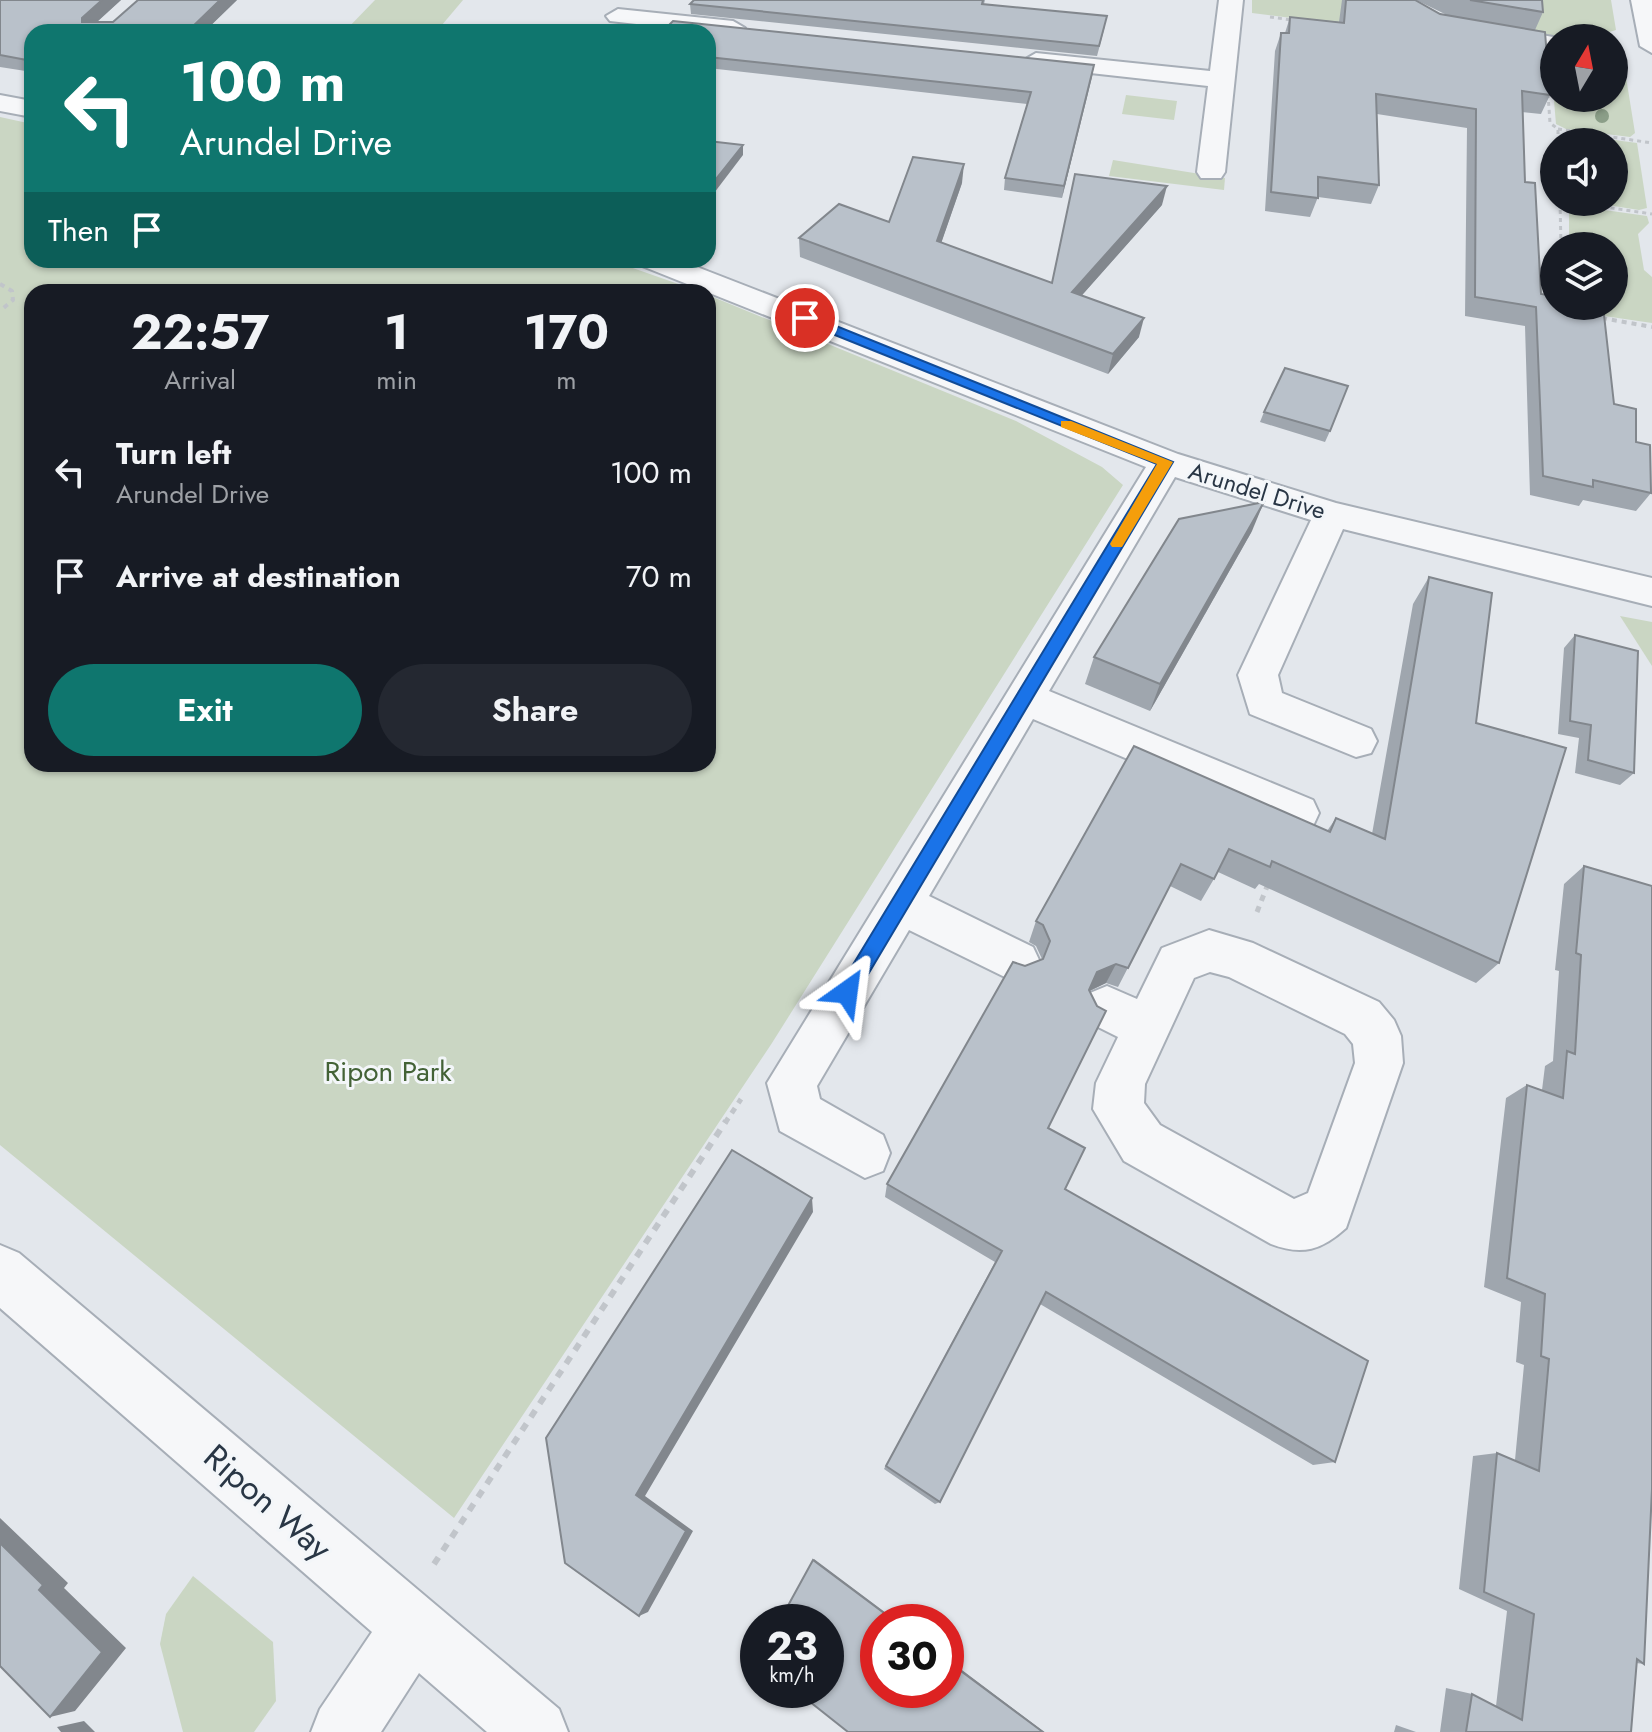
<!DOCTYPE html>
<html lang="en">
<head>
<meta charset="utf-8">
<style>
	body { margin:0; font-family:Jost,sans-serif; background:#242831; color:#f1f3f6; height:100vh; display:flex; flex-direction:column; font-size:30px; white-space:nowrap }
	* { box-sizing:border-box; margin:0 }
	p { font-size:26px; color:#9ea1a6 }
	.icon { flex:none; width:44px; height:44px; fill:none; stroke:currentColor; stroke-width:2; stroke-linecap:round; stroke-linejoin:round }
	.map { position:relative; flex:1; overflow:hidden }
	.panel { position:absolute; left:24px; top:284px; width:692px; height:488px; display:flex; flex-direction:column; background:#171b24; border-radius:24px; box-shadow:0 2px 6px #0004 }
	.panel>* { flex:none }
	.banner { position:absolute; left:24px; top:24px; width:692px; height:244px; border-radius:24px; box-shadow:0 2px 6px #0004; background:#0f766e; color:#fff; overflow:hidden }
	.needle { width:52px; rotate:10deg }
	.controls { position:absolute; left:1540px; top:24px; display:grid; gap:16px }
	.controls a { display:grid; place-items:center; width:88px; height:88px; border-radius:50%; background:#171b24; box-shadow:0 2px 6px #0004; font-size:40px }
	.speed { position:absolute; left:740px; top:1604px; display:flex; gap:16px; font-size:40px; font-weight:700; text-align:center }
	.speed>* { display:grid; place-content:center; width:104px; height:104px; border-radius:50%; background:#171b24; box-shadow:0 2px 6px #0004; line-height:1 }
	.speed small { font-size:20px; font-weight:400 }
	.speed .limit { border:12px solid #d22; background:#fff; color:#111 }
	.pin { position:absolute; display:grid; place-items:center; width:68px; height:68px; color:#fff; margin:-34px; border:4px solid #fff; border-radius:50%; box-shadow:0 2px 8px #0007 }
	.me { position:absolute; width:88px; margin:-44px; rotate:31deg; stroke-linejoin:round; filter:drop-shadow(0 0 6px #0008) }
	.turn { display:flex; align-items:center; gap:28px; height:168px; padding:0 24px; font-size:36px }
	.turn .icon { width:104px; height:104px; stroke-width:2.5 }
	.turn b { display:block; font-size:56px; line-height:68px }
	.then { display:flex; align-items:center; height:76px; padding:0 24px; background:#0003; gap:16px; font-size:30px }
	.eta { display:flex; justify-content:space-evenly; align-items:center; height:136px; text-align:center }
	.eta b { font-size:48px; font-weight:700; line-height:56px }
	.primary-button { display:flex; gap:16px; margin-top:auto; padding:16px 24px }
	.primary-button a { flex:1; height:92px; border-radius:48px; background:#0f766e; color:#fff; font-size:32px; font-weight:700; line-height:92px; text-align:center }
	.primary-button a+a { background:#242831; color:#f1f3f6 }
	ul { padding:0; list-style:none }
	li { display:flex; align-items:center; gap:24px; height:104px; padding:0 24px }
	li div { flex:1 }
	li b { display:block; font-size:30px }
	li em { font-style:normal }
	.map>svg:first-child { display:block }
	.green { fill:#cad6c3 }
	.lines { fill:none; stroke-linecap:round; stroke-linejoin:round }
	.minor-casing { stroke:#a7aeb7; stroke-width:4 }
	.path-far3 { stroke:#c1c5ca; stroke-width:3; stroke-dasharray:4 4; stroke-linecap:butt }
	.path-far2 { stroke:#c1c5ca; stroke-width:4; stroke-dasharray:5 5; stroke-linecap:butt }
	.path-far1 { stroke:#c1c5ca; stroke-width:5; stroke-dasharray:6 6; stroke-linecap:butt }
	.path { stroke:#c1c5ca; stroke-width:6; stroke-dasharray:8 8; stroke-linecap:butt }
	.minor { fill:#f6f7f9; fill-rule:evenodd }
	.tree { fill:#8b9e88 }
	.wall { fill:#9fa6ae }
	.shaded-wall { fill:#82878d }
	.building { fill:#b9c1ca; stroke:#82878d; stroke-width:2 }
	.route { fill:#1a73e8; stroke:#114b97; stroke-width:2 }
	.slow { fill:#f59e0b }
	.labels { text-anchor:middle; stroke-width:6; stroke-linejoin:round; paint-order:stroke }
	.far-street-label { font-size:24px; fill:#293645; stroke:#f3f6f9 }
	.park-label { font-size:28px; fill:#436236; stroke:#f3f6f9 }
	.near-street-label { font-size:34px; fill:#293645; stroke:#f3f6f9 }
</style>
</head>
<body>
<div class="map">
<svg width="1652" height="1732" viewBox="0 0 1652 1732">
	<rect width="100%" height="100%" fill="#e3e7ec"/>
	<g class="green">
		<path d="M 375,0 L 463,0 L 436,32 L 344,32 Z"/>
		<path d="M 1252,0 L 1373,0 L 1427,35 L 1252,13 Z"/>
		<path d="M 1417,0 L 1611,0 L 1616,30 C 1551,50 1479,22 1417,0 Z"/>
		<path d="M 1550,54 L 1554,55 L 1554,98 L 1614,98 L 1614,70 L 1626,77 L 1635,133 L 1630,137 L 1566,129 L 1556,124 Z"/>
		<path d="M 1126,95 L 1177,101 L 1174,120 L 1122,114 Z"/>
		<path d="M 0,117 L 32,124 L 32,260 L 610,260 L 701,292 L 32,292 L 32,764 L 708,764 L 708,295 L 1016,421 L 1102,467 L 1123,485 L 772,1043 L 454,1518 L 0,1145 Z"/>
		<path d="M 1563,133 L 1637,143 L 1647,208 L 1639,210 L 1588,202 L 1614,202 L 1614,142 L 1563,142 Z"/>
		<path d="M 1113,160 L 1225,178 L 1224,190 L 1109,176 Z"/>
		<path d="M 1569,205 L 1647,216 L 1649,223 L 1638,234 L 1644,270 L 1652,277 L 1652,323 L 1570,311 L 1570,306 L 1614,306 L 1614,246 L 1569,246 Z"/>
		<path d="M 1620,616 L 1652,622 L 1652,666 Z"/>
		<path d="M 193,1576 L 273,1642 L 276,1701 L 254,1732 L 183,1732 L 160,1644 L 166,1614 Z"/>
	</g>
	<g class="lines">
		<defs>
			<g id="minor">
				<path d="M 1219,0 L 1243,0 L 1225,172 L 1221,178 L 1201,178 L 1197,172 L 1208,86 L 1036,67 L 1024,60 L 1036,53 L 1210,71 Z"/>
				<path d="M 1380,0 L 1410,0 L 1447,19 L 1559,38 L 1554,38 L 1554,51 L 1433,30 Z"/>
				<path d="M 1631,0 L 1652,0 L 1652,53 L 1640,46 Z"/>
				<path d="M 618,9 L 733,21 L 745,28 L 733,35 L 610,21 L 606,16 Z"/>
				<path d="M 0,95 L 32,101 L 32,117 L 0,111 Z"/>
				<path d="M 637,260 L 679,260 L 1178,454 L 1336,503 L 1652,578 L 1652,606 L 1343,529 L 1278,675 L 1282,693 L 1371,729 L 1377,741 L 1371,753 L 1356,757 L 1250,714 L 1238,675 L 1311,520 L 1175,477 L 1049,691 L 1313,800 L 1319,813 L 1313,826 L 1298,831 L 1033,719 L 929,896 L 1033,947 L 1040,962 L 1033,977 L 1017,983 L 909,930 L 817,1086 L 820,1099 L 883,1135 L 890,1153 L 883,1171 L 865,1178 L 780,1131 L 767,1083 L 1146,467 L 642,266 Z"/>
				<path d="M 1209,930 L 1253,943 L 1379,1002 L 1394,1020 L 1401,1036 L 1403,1063 L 1346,1228 C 1322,1250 1302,1256 1271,1244 L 1124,1161 L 1093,1109 L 1096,1083 L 1118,1037 L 1090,1023 L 1083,1008 L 1090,993 L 1107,986 L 1137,999 L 1162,948 ZM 1210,972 L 1229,977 L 1345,1034 L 1353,1044 L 1355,1063 L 1308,1193 L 1294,1199 L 1160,1125 L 1144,1103 L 1145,1084 L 1194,978 Z"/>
				<path d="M 0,1245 L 19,1253 L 559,1709 L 568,1732 L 487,1732 L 419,1673 L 381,1732 L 311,1732 L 320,1709 L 372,1632 L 0,1308 Z"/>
			</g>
		</defs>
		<use href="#minor" class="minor-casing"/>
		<g class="path-far3">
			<path d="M 1270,17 L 1292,20"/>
			<path d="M 1548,94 L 1550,123 L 1558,129 L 1558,142"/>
			<path d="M 1558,129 L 1652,143"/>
			<path d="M 1560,202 L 1561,246"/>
			<path d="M 1571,202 L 1652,214"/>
		</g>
		<g class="path-far2">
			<path d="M 0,284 L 12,291 L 13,300 L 0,311"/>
			<path d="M 1602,318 L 1652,327"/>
		</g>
		<g class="path-far1">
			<path d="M 1257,912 L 1268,884"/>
			<path d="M 725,1123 L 741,1099"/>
		</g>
		<path class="path" d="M 434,1564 L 726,1121"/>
		<use href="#minor" class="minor"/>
	</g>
	<circle class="tree" cx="1602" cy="116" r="7"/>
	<g class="wall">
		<path d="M 0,0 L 121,0 L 97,22 L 113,22 L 237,0 L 204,32 L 32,32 L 32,72 L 0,67 Z"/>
		<path d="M 985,0 L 984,4 L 1105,26 L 1097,56 L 691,14 L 690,4 Z"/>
		<path d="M 1342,0 L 1415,0 L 1440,14 L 1447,15 L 1416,0 L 1542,0 L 1543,12 L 1535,30 L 1550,95 L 1541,114 L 1522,112 L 1525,182 L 1541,294 L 1614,404 L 1636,442 L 1651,493 L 1636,511 L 1583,500 L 1579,506 L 1530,495 L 1525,326 L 1465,316 L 1467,128 L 1377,114 L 1379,185 L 1371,204 L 1318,197 L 1310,217 L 1265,211 L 1275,51 L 1281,33 L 1285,33 L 1290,17 L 1339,22 Z"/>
		<path d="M 708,32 L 1094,65 L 1062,198 L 1004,190 L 1005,178 L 1027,104 L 708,68 Z"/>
		<path d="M 962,183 L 941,243 L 1052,283 L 1162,205 L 1082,295 L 1139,337 L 1108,374 L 800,257 L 799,238 L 889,222 Z"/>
		<path d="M 1264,412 L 1330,431 L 1325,442 L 1260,422 Z"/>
		<path d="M 1252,531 L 1150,711 L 1085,684 L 1094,657 Z"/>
		<path d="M 1429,577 L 1476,723 L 1499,963 L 1476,983 L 1259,884 L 1255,889 L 1218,872 L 1201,901 L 1170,886 L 1118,987 L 1106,983 L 1090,991 L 1048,1128 L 1065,1189 L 1335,1462 L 1313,1465 L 1040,1304 L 940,1502 L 935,1504 L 884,1469 L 995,1262 L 885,1197 L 887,1184 L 1025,966 L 1042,959 L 1036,946 L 1029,942 L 1036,921 L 1134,746 L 1327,831 L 1336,818 L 1372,834 L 1413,604 Z"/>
		<path d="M 1575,635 L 1634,773 L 1620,785 L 1575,773 L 1579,738 L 1558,734 L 1564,648 Z"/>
		<path d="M 1584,866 L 1644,1664 L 1636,1663 L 1631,1732 L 1440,1732 L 1446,1688 L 1472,1694 L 1496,1706 L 1507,1611 L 1459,1589 L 1473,1456 L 1497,1453 L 1515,1460 L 1524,1365 L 1516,1362 L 1521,1302 L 1484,1287 L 1506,1098 L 1527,1085 L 1542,1090 L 1545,1066 L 1553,1061 L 1559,971 L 1555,970 L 1564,884 Z"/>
		<path d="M 1396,1725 L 1416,1732 L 1394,1732 Z"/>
	</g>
	<g class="shaded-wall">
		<path d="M 102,0 L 121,0 L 88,30 L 82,22 L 82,18 Z"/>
		<path d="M 220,0 L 237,0 L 204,32 L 187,32 Z"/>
		<path d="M 1094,65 L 1092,77 L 1062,198 L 1064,186 Z"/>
		<path d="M 743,145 L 743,155 L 708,201 L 708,189 Z"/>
		<path d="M 964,164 L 962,183 L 935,261 L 937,241 Z"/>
		<path d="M 1167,186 L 1162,205 L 1068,311 L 1072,292 Z"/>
		<path d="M 1144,318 L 1139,337 L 1108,374 L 1113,354 Z"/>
		<path d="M 1264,502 L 1252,531 L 1150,711 L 1160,684 Z"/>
		<path d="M 1116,964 L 1106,983 L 1087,992 L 1097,972 Z"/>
		<path d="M 812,1198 L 813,1212 L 645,1496 L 693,1531 L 648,1612 L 639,1616 L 636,1495 Z"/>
		<path d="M 0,1518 L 68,1583 L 64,1588 L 126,1648 L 75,1711 L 50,1717 L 39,1590 L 0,1543 Z"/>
		<path d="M 814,1559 L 898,1622 L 896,1622 L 813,1560 Z"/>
		<path d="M 946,1658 L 1044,1732 L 1043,1732 L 946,1660 Z"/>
		<path d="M 84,1721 L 95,1732 L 61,1732 L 57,1727 Z"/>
	</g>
	<g class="building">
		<path d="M 0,0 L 102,0 L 82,18 L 82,22 L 113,22 L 138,0 L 220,0 L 187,32 L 32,32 L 32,61 L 0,55 Z"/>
		<path d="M 694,0 L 983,0 L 982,4 L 1107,16 L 1099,46 L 690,4 Z"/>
		<path d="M 1346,0 L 1415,0 L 1440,14 L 1545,32 L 1550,95 L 1522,91 L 1525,182 L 1535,183 L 1541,294 L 1554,296 L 1554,306 L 1603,306 L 1614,404 L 1636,409 L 1636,442 L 1650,445 L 1651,493 L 1593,480 L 1593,487 L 1543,476 L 1536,307 L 1475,297 L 1476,109 L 1376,94 L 1379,185 L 1318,177 L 1318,198 L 1271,192 L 1281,33 L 1289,33 L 1290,17 L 1344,23 Z"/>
		<path d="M 1470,0 L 1542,0 L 1543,12 Z"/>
		<path d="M 673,21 L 1094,65 L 1064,186 L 1005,178 L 1031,92 L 708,57 L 708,32 L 662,32 Z"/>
		<path d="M 708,141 L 743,145 L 708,189 Z"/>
		<path d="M 913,157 L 964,164 L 937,241 L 1052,283 L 1075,174 L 1167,186 L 1072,292 L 1144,318 L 1113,354 L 799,238 L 839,204 L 889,222 Z"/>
		<path d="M 1285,368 L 1348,386 L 1330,431 L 1264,412 Z"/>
		<path d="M 1264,502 L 1160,684 L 1094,657 L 1179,519 Z"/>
		<path d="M 1429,577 L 1492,593 L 1476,723 L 1566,748 L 1499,963 L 1272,861 L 1270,867 L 1229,849 L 1214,879 L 1181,864 L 1128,968 L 1116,964 L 1097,972 L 1089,990 L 1097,1006 L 1106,1011 L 1048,1128 L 1085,1148 L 1065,1189 L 1368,1361 L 1335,1462 L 1046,1292 L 940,1502 L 886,1466 L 1002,1251 L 887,1184 L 1013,962 L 1025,966 L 1043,959 L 1050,941 L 1043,925 L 1036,921 L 1134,746 L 1330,832 L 1336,818 L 1385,839 Z"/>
		<path d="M 1575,635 L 1638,651 L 1634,773 L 1588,760 L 1591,725 L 1570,721 Z"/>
		<path d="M 1584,866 L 1652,886 L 1652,1489 L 1644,1664 L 1637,1659 L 1631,1732 L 1466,1732 L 1472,1694 L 1522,1720 L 1534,1614 L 1484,1592 L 1497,1453 L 1539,1471 L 1549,1359 L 1541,1356 L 1545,1294 L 1507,1278 L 1527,1085 L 1563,1098 L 1567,1051 L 1575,1054 L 1581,955 L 1576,953 Z"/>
		<path d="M 732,1150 L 812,1198 L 636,1495 L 686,1531 L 639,1616 L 565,1563 L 546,1438 Z"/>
		<path d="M 0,1543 L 43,1585 L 39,1590 L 102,1652 L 50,1717 L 0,1666 Z"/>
		<path d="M 813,1560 L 896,1622 L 878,1622 L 878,1690 L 946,1690 L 946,1660 L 1043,1732 L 848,1732 L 795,1690 L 826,1690 L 826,1622 L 779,1622 Z"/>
	</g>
	<path class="route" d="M 800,315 L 809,315 L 1173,462 L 854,998 L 847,1001 L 837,992 L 840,986 L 1157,464 L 800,321 Z"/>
	<path class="slow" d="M 1061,421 L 1071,421 L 1173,462 L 1122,547 L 1112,547 L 1110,544 L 1157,464 L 1061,427 Z"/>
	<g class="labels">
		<g class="far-street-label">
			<text transform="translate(1257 491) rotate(17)" y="8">Arundel Drive</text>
		</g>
		<g class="park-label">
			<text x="388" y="1081">Ripon Park</text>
		</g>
		<g class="near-street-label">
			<text transform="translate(268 1502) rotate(41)" y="12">Ripon Way</text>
		</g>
	</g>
</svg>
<div class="controls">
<a><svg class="needle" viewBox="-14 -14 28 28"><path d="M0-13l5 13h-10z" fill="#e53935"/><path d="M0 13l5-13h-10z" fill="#9ea1a6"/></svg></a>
<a><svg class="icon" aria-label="sound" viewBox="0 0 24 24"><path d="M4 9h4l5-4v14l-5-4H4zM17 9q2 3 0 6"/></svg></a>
<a><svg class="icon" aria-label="layers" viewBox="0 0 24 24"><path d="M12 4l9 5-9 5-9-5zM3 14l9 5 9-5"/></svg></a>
</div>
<div class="speed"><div>23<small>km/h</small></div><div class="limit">30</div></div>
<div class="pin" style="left:805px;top:318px;background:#d93025"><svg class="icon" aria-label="arrive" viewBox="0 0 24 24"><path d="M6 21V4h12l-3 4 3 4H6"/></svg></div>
<svg class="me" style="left:847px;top:992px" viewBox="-20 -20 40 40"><path d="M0-17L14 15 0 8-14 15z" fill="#1a73e8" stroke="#fff" stroke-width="4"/></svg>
<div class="banner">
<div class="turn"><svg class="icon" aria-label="left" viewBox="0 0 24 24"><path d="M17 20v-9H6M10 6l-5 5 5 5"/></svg><div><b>100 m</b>Arundel Drive</div></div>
<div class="then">Then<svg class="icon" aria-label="arrive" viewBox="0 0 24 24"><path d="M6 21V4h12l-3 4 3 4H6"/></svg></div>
</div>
<section class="panel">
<div class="eta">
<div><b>22:57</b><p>Arrival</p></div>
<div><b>1</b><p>min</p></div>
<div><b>170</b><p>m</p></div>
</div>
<ul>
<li><svg class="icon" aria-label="left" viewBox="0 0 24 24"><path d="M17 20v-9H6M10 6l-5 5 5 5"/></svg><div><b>Turn left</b><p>Arundel Drive</p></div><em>100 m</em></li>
<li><svg class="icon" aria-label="arrive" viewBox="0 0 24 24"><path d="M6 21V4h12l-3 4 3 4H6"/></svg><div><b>Arrive at destination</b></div><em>70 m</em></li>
</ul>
<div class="primary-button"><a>Exit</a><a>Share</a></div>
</section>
</div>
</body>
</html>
